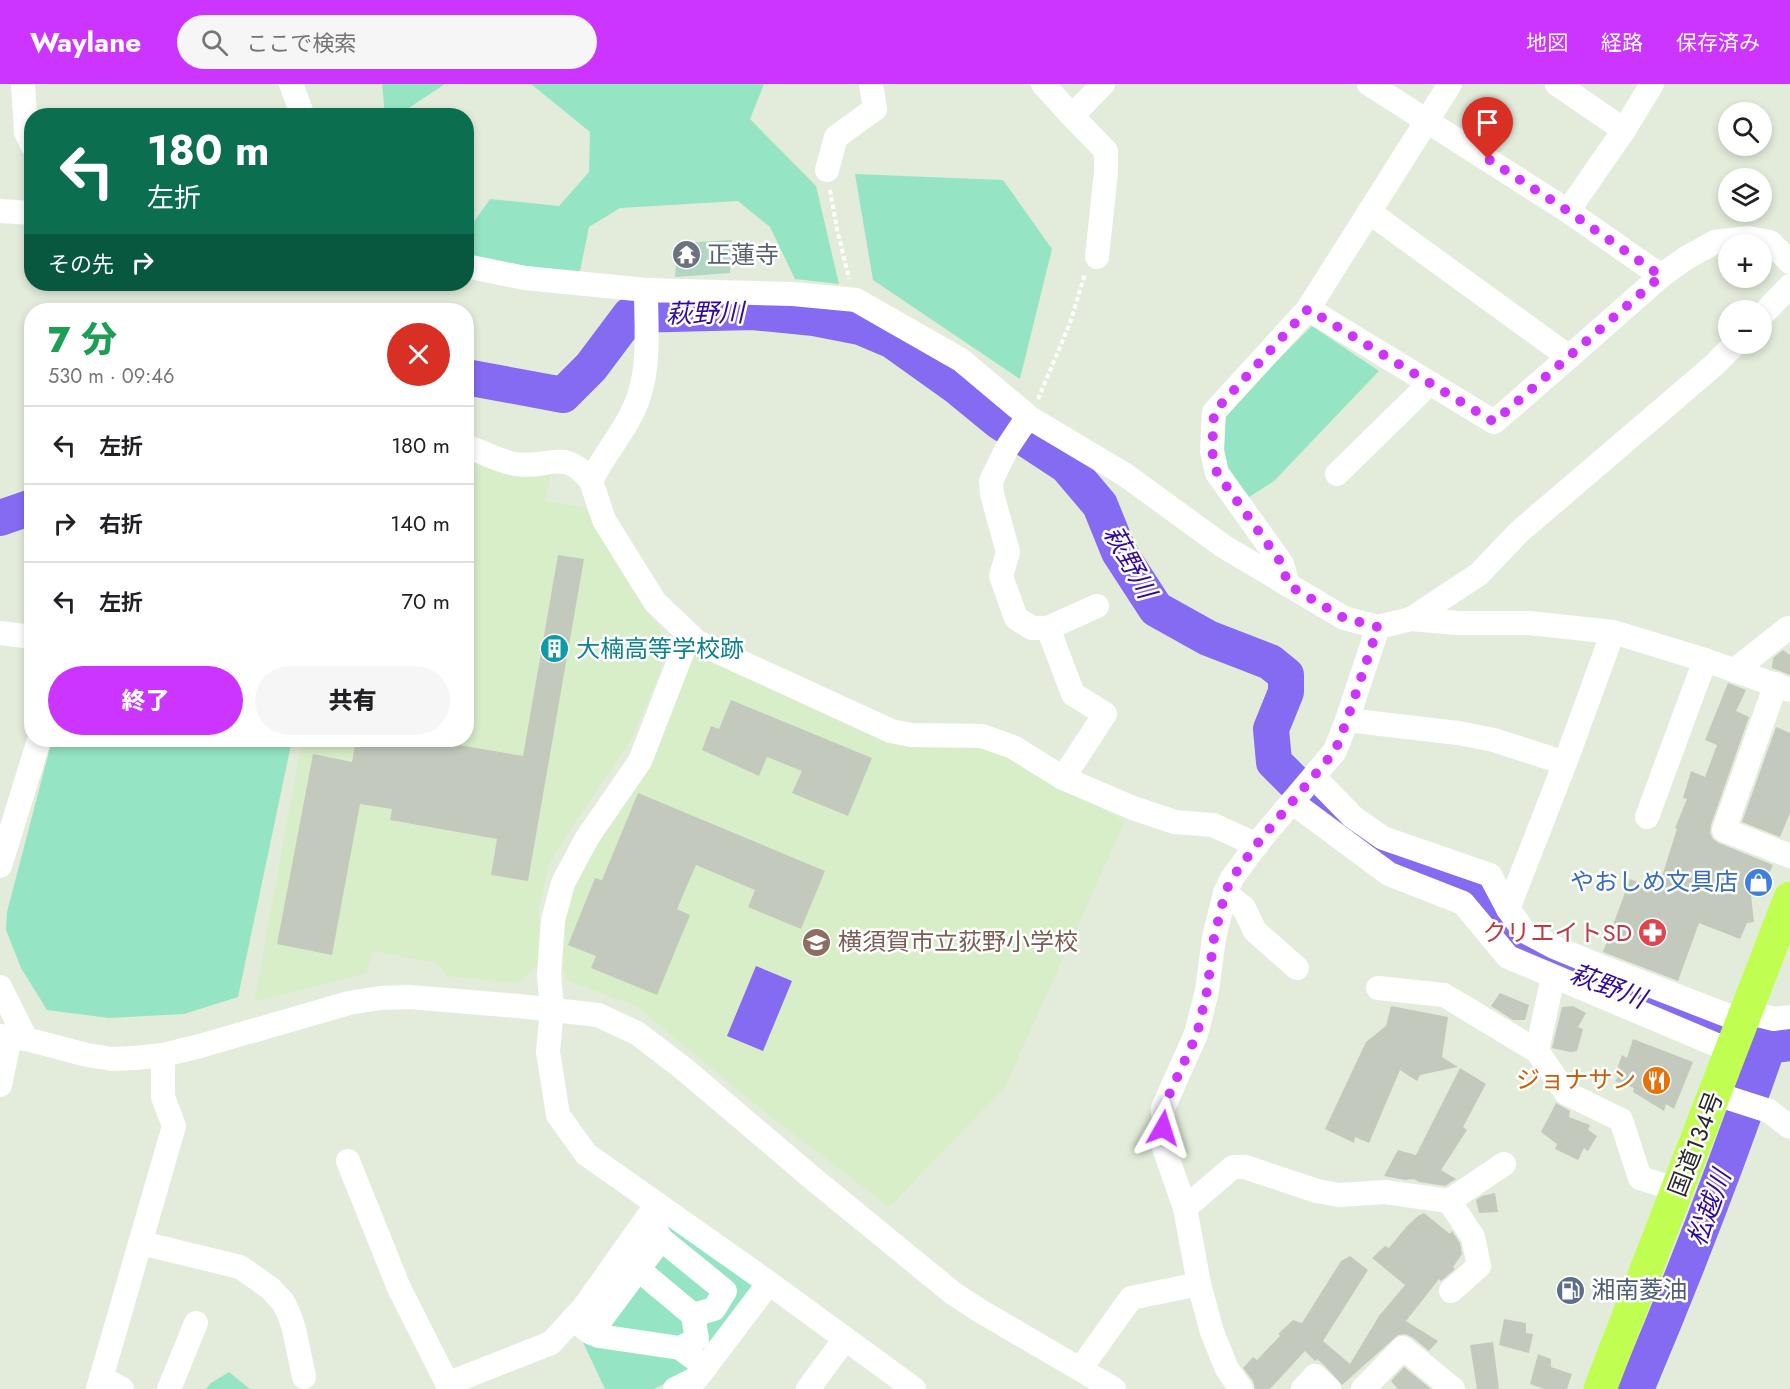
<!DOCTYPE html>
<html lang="ja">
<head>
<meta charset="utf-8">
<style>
	body { margin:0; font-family:Jost,"Noto Sans JP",sans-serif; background:#f6f6f6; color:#202124; height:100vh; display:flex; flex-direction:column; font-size:22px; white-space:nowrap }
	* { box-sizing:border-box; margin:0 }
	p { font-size:20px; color:#757577 }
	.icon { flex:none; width:33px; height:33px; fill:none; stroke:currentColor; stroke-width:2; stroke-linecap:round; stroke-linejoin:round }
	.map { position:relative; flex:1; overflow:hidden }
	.drawer { position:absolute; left:24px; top:219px; width:450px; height:444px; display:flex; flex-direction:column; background:#fff; border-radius:24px; box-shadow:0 3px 9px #0003 }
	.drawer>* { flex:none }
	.banner { position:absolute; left:24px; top:24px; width:450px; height:183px; border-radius:24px; box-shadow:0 3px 9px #0003; background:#0b6e4f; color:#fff; overflow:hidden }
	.tools { position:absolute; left:1718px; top:18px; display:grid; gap:12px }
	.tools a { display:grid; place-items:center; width:54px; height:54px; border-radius:50%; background:#fff; box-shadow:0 3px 9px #0003; font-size:30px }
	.pin { position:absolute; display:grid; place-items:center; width:51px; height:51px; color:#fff; margin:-62px -26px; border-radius:50% 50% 50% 0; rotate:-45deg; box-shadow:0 0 6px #0007 }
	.pin .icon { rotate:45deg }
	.me { position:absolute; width:66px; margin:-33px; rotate:6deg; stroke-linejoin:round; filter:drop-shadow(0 0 4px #0008) }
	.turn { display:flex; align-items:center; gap:21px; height:126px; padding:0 24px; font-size:27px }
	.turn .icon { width:78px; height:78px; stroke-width:2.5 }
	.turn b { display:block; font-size:42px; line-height:51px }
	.then { display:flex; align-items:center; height:57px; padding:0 24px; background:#0003; gap:12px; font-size:22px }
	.round { display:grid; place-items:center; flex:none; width:63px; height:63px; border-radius:32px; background:#f6f6f6 }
	.headline { display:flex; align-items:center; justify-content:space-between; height:102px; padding:0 24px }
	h1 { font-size:36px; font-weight:800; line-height:45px; color:#1e9e55 }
	.action { display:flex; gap:12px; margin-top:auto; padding:12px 24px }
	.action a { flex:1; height:69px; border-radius:36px; background:#cc35ff; color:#fff; font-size:24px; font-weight:800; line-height:69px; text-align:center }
	.action a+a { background:#f6f6f6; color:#202124 }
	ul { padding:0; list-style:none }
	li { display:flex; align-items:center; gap:18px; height:78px; padding:0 24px; border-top:2px solid #e0e0e0 }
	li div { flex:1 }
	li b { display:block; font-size:22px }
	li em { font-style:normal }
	header { display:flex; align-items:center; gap:36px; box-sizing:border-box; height:84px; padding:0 30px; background:#cc35ff; color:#fff }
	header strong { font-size:28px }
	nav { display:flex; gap:33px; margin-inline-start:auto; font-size:21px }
	.search { width:420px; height:54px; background:#f6f6f6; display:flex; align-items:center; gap:15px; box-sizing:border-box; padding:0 21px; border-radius:33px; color:#757577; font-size:22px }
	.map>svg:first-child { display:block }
	.education { fill:#d8eec9 }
	.green { fill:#95e5c4 }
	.cemetery { fill:#b1d6c2 }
	.water { fill:#856af2 }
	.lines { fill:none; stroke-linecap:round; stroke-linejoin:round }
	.river { stroke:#856af2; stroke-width:36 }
	.building { fill:#c3cabd }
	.path { stroke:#fff; stroke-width:4; stroke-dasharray:4.5 3; stroke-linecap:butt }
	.minor { stroke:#fff; stroke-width:24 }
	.highway { stroke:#c0ff52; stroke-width:33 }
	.route { stroke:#cc35ff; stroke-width:10; stroke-dasharray:0 18 }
	.labels { text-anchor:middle; stroke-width:5; stroke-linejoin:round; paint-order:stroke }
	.worship-label { font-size:24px; fill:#5b616d; stroke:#fff; text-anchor:start }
	.culture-label { font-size:24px; fill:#0d838f; stroke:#fff; text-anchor:start }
	.shop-label { font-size:24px; fill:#366cbe; stroke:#fff; text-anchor:end }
	.health-label { font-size:24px; fill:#be3a42; stroke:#fff; text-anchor:end }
	.education-label { font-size:24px; fill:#785e54; stroke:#fff; text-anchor:start }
	.food-label { font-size:24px; fill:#c56008; stroke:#fff; text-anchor:end }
	.street-label { font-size:24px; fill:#292929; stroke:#fff }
	.service-label { font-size:24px; fill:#4e5e75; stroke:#fff; text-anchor:start }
	.water-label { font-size:26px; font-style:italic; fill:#32099d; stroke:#fff }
</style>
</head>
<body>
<header>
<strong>Waylane</strong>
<div class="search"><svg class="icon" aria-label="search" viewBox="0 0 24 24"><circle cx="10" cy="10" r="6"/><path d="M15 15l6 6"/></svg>ここで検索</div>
<nav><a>地図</a><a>経路</a><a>保存済み</a></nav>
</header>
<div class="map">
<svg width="1790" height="1305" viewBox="0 0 1790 1305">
	<rect width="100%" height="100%" fill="#e3ecda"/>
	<g class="education">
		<path d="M 467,376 L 500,388 L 551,390 L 545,417 L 586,424 L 614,477 L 645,525 L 659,542 L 665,562 L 660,588 L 630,659 L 579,732 L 549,781 L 539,823 L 539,881 L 517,899 L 446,892 L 437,879 L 373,867 L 367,889 L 254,918 L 302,656 L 466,656 Z"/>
		<path d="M 703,564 L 894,650 L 1013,663 L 1102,725 L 1125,737 L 1005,1003 L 889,1123 L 757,1022 L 636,922 L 568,897 L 563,888 L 566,815 L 687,571 Z"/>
	</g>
	<g class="green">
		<path d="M 382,0 L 445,0 L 398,31 L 385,32 Z"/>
		<path d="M 531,0 L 764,0 L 750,35 L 816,102 L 839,200 L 795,195 L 770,143 L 738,117 L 620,124 L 589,143 L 580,187 L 529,185 L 475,175 L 466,149 L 490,115 L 559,122 L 589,88 L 590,48 Z"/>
		<path d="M 855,90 L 1003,96 L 1052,165 L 1020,295 L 873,196 Z"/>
		<path d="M 1312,242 L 1379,287 L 1274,397 L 1246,415 L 1224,387 L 1223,330 Z"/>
		<path d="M 52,656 L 292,656 L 238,913 L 184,930 L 109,934 L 47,926 L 21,884 L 6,846 L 7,828 Z"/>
		<path d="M 662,1133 L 754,1201 L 688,1287 L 654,1305 L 605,1305 L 580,1252 Z"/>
		<path d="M 229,1288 L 250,1305 L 206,1305 L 211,1299 Z"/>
	</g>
	<path class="cemetery" d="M 732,156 L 730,189 L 675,193 L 678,159 Z"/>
	<path class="water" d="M 756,882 L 792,897 L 763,967 L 727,952 Z"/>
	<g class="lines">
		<g class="river">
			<path d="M 466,293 L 563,311 L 591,283 L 630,231 L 752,228 L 814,234 L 860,243 L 893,257 L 956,302 L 1000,338 L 1067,382 L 1100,421 L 1119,468 L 1156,525 L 1208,554 L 1270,578 L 1286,591 L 1286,608 L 1271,645 L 1274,678 L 1317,721 L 1392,774 L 1427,790 L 1456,799 L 1480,810 L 1513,859 L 1551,880 L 1768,962"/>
			<path d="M 0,434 L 32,423"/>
			<path d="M 1636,1305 C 1684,1192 1728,1078 1768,962 L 1790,959"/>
		</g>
	</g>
	<g class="building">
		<path d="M 558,471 L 584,475 L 528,797 L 491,791 L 497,755 L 390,736 L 392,725 L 360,720 L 332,871 L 277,860 L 313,670 L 352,678 L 356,656 L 429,656 L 523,672 Z"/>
		<path d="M 1783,566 L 1790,571 L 1790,591 L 1772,584 L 1773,574 Z"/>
		<path d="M 1728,599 L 1746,606 L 1736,627 L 1749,633 L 1711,741 L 1710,749 L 1713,755 L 1719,759 L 1773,781 L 1761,807 L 1750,802 L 1754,838 L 1747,839 L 1740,855 L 1699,839 L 1678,897 L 1603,868 L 1630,795 L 1658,805 L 1677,745 L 1675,744 L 1687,715 L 1683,714 L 1691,687 L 1705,693 L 1717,661 L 1705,656 Z"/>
		<path d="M 731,616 L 872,674 L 848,732 L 792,709 L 802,687 L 767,673 L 759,692 L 702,666 L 711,642 L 719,645 Z"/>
		<path d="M 1776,643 L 1790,649 L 1790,729 L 1780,753 L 1742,738 Z"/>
		<path d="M 638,709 L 825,787 L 801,845 L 748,823 L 755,806 L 696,781 L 677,825 L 690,831 L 657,911 L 591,884 L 596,872 L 568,861 L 595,794 L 602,796 Z"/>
		<path d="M 1500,909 L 1529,921 L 1525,936 L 1513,936 L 1491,922 Z"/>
		<path d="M 1391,922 L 1448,933 L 1442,973 L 1458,983 L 1420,991 L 1417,997 L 1400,986 L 1369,1059 L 1355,1053 L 1354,1059 L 1325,1045 L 1366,958 L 1386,942 Z"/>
		<path d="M 1573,922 L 1586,929 L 1578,943 L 1583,945 L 1577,967 L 1570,968 L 1552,964 L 1562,923 Z"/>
		<path d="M 1633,955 L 1693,978 L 1674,1025 L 1666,1020 L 1664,1027 L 1633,1008 L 1634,1004 L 1615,997 L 1618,993 L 1615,991 L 1622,971 L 1627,974 Z"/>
		<path d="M 1460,984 L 1486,1000 L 1463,1043 L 1467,1046 L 1441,1086 L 1456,1095 L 1445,1102 L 1419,1098 L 1414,1095 L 1405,1096 L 1384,1092 L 1398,1066 L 1416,1071 Z"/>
		<path d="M 1556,1019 L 1570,1027 L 1569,1033 L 1590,1041 L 1588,1046 L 1597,1052 L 1588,1067 L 1584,1064 L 1578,1076 L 1555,1065 L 1557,1060 L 1541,1048 Z"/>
		<path d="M 1495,1109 L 1498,1128 L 1479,1129 L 1476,1116 L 1482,1112 Z"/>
		<path d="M 1424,1129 L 1450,1150 L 1452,1147 L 1460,1159 L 1462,1170 L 1453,1183 L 1455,1185 L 1441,1197 L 1439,1195 L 1406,1237 L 1438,1257 L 1429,1267 L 1412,1253 L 1405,1250 L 1398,1251 L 1342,1301 L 1325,1282 L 1317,1275 L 1315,1277 L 1305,1267 L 1270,1305 L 1255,1305 L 1253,1297 L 1243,1284 L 1253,1273 L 1257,1276 L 1280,1252 L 1278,1250 L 1293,1236 L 1302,1239 L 1341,1177 L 1350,1172 L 1368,1186 L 1323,1257 L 1350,1280 L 1379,1232 L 1405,1201 L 1372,1174 L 1385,1162 L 1389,1164 L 1407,1142 L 1418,1132 Z"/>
		<path d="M 1504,1235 L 1526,1239 L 1526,1249 L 1533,1250 L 1529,1269 L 1499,1261 Z"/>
		<path d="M 1493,1258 L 1499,1305 L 1477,1305 L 1470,1261 Z"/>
		<path d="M 1538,1270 L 1551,1275 L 1551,1283 L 1572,1290 L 1567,1305 L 1544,1305 L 1530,1300 Z"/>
		<path d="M 1404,1283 L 1431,1305 L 1398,1305 L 1391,1297 Z"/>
	</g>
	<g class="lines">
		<g class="path">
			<path d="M 830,106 L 837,145 L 849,195"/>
			<path d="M 47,206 L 48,200"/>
			<path d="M 1038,315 L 1070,239 L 1085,190"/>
		</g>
		<g class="minor">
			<path d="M 23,0 L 26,48 L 32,61"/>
			<path d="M 291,0 L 303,32"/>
			<path d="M 1043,0 L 1072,32 L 1103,0"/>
			<path d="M 1369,0 L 1568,127 L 1661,192 L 1686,174 L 1715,158 L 1748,154 L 1770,158 L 1790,178"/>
			<path d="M 1557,0 L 1624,46"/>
			<path d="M 1072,32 L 1106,67 L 1106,88 L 1097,173"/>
			<path d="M 827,86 L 836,53 L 875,25 L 871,0"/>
			<path d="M 0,127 L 32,129"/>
			<path d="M 1568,127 L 1624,46 L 1652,0"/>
			<path d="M 1369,128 L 1569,273 L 1661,192"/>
			<path d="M 466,182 L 525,194 L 646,206"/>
			<path d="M 1308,225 L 1494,338 L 1569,273"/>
			<path d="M 1761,232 L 1790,202"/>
			<path d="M 1030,334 L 1021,343 L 1007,364 L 991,397 L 992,410 L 1008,468 L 1001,492 L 1016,534 L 1032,544 L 1048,544 L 1073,610 L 1105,630 L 1063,694"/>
			<path d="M 466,362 C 482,368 498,377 515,380 C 548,386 563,362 591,397"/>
			<path d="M 1337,390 L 1430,299"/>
			<path d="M 1288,501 L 1282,480 L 1217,389 L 1212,367 L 1214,328 L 1308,225 L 1450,0"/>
			<path d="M 1411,535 L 1479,490 L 1519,448 L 1713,282 L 1735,260"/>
			<path d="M 1048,544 L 1097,522"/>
			<path d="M 0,549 L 32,553"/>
			<path d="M 689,551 L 640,677 L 587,754 L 563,799 L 553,836 L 549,891 L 552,925 L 548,968 L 558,1031 L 586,1070 L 769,1199 L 914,1305"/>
			<path d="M 1735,586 L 1788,544"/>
			<path d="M 1776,600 L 1724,746 L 1790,772"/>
			<path d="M 1347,636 L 1458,649 L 1494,656 L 1565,679"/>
			<path d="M 1314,693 L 1353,733 L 1383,754 L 1490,791 L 1508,825 L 1524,847 L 1554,863 L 1605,884 L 1742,937"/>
			<path d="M 1292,718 L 1389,790 L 1463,819 L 1508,873 L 1731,967"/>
			<path d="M 1647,733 L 1705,576"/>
			<path d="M 1257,761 L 1213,741 L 1175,738 L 1133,724 L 1063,694 L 1013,663 L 982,652 L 911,651 L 891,647 L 697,558 L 655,518 L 604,436 L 591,397 C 605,368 629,343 639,312 C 650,279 646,241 646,206 L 793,210 L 856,216 L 961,276 L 1030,334 L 1124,390 L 1223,462 L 1344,534 L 1378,543 L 1411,535 L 1457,539 L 1529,539 L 1613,548 L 1705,576 L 1790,606"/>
			<path d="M 0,782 L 39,656"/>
			<path d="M 1225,809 L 1244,824 L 1255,847 L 1297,884"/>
			<path d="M 1508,825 L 1565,679 L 1613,548"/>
			<path d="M 0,903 L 26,955"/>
			<path d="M 1378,904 L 1444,911 L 1537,967 L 1566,1009 L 1621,1036 L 1640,1094 L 1678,1106"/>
			<path d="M 1746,928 L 1774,935 L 1790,933"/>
			<path d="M 0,952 L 26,955 L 87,971 L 112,975 L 135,974 L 163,971 L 200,962 L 349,919 L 380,914 L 409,913 L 518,922 L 598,931 L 637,949 L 684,985 L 811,1093 L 954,1210 L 982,1228 L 1114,1305"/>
			<path d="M 1537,967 L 1553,893"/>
			<path d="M 0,1001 L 10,953"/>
			<path d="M 1716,1010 L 1769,1027 L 1790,1043"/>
			<path d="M 348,1077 L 399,1204 L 450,1305"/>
			<path d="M 1449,1117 L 1504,1080"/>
			<path d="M 1185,1124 L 1233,1083 L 1245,1083 L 1317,1107 L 1339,1111 L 1385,1108 L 1449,1117 L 1473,1153 L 1479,1182 L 1451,1207"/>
			<path d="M 141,1159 L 240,1183 L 270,1204 L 283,1218 L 289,1230 L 294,1245 L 304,1293"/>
			<path d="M 638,1185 L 693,1231 L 714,1225 L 725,1207 L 661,1155"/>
			<path d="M 573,1235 L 588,1247 L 599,1252 L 680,1264 L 706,1283"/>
			<path d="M 591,1249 L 661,1155 L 653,1141"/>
			<path d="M 680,1264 L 697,1255 L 693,1231"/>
			<path d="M 1081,1284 L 1131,1214 L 1199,1200"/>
			<path d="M 101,1294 L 122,1305"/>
			<path d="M 447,1300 L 551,1259 L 584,1223 L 657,1120"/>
			<path d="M 98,1305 L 174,1042 L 163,1013 L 163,971"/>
			<path d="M 169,1305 L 196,1239"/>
			<path d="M 675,1305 L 697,1294 L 769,1199"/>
			<path d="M 808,1305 L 845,1255"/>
			<path d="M 1241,1305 L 1227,1285 L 1212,1248 L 1199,1200 L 1185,1124 L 1164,1064 L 1163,1024 L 1196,950 L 1207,907 L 1214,854 L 1225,809 L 1232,794 L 1260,756 L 1335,667 L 1347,636 L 1378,543"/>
			<path d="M 1303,1305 L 1315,1292 L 1329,1305"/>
			<path d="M 1363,1305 L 1403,1264 L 1453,1305"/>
		</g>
		<path class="highway" d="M 1600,1305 L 1790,814"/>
	</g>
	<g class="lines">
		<path class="route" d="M 1163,1044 L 1163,1024 L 1197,950 L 1207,907 L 1214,854 L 1225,809 L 1232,794 L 1260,756 L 1335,667 L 1347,636 L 1378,543 L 1344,534 L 1288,501 L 1282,480 L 1217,389 L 1212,367 L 1214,328 L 1308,225 L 1494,338 L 1661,192 L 1568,127 L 1488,75"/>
	</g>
	<defs>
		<symbol id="temple-disc" viewBox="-11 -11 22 22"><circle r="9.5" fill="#6b7280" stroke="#fff"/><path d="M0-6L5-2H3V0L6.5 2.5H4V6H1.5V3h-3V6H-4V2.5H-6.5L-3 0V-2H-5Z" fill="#fff"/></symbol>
		<symbol id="building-disc" viewBox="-11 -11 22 22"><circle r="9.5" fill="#0f9aa8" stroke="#fff"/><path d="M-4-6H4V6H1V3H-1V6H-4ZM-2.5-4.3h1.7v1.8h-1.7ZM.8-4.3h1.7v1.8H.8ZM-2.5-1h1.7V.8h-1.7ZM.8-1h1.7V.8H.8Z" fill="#fff"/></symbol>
		<symbol id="shop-disc" viewBox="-11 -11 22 22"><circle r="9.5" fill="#3f7fe0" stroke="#fff"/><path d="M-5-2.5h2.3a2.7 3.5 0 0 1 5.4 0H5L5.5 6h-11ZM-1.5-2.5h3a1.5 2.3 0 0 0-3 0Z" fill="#fff"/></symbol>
		<symbol id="pharmacy-disc" viewBox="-11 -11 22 22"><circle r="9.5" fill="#e0444e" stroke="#fff"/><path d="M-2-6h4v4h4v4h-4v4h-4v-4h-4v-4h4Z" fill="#fff"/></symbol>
		<symbol id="school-disc" viewBox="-11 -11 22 22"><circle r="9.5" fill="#8d6e63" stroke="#fff"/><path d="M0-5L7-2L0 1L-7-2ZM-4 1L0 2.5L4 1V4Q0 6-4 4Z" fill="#fff"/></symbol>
		<symbol id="restaurant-disc" viewBox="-11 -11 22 22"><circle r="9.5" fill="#e8710a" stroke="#fff"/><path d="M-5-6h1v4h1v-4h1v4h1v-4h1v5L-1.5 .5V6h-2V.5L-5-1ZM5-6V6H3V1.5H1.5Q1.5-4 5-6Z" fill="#fff"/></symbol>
		<symbol id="fuel-disc" viewBox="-11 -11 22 22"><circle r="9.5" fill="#5c6f8a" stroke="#fff"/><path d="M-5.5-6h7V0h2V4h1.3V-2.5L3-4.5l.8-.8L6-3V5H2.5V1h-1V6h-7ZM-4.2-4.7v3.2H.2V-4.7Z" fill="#fff"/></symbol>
	</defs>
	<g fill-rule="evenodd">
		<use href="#temple-disc" x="670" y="154" width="33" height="33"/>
		<use href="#building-disc" x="538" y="548" width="33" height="33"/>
		<use href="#shop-disc" x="1742" y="782" width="33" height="33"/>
		<use href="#pharmacy-disc" x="1636" y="832" width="33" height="33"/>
		<use href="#school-disc" x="800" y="842" width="33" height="33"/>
		<use href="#restaurant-disc" x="1640" y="980" width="33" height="33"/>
		<use href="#fuel-disc" x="1554" y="1190" width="33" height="33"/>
	</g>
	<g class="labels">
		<g class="worship-label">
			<text x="707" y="179">正蓮寺</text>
		</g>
		<g class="culture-label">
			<text x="576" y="573">大楠高等学校跡</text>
		</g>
		<g class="shop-label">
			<text x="1738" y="806">やおしめ文具店</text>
		</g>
		<g class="health-label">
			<text x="1632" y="857">クリエイトSD</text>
		</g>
		<g class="education-label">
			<text x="838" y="866">横須賀市立荻野小学校</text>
		</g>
		<g class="food-label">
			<text x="1636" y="1004">ジョナサン</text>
		</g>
		<g class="street-label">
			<text transform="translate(1696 1060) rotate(-69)" y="8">国道134号</text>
		</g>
		<g class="service-label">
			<text x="1591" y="1214">湘南菱油</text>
		</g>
		<g class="water-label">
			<text transform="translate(705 229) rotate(-1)" y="9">萩野川</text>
			<text transform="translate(1130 478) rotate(61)" y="9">萩野川</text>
			<text transform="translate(1608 902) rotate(21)" y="9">萩野川</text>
			<text transform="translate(1709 1124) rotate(-70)" y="9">松越川</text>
		</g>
	</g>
</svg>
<div class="tools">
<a><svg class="icon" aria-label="search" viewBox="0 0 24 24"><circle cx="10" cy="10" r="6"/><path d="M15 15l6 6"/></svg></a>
<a><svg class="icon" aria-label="layers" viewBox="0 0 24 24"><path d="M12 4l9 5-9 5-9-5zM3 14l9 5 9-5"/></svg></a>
<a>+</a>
<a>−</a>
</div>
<div class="pin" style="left:1488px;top:75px;background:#d93025"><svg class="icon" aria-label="arrive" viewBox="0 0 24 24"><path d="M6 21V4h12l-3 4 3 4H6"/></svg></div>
<svg class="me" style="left:1163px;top:1044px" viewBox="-20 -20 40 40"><path d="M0-17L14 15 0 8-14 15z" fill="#cc35ff" stroke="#fff" stroke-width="4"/></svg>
<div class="banner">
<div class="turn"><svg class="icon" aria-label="left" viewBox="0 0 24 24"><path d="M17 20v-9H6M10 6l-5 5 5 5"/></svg><div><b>180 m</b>左折</div></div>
<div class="then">その先<svg class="icon" aria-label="right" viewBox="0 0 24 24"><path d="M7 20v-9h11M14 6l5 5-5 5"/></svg></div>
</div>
<section class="drawer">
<div class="headline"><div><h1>7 分</h1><p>530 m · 09:46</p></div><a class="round" style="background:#d93025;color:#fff"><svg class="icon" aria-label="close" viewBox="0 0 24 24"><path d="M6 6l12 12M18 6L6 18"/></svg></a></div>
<ul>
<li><svg class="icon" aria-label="left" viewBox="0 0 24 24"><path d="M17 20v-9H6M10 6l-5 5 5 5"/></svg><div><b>左折</b></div><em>180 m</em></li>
<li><svg class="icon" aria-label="right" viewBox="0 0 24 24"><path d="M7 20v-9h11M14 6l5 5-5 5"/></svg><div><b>右折</b></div><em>140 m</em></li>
<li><svg class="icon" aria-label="left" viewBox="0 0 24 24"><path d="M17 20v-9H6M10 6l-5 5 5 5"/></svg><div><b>左折</b></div><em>70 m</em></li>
</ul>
<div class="action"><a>終了</a><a>共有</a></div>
</section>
</div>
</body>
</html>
